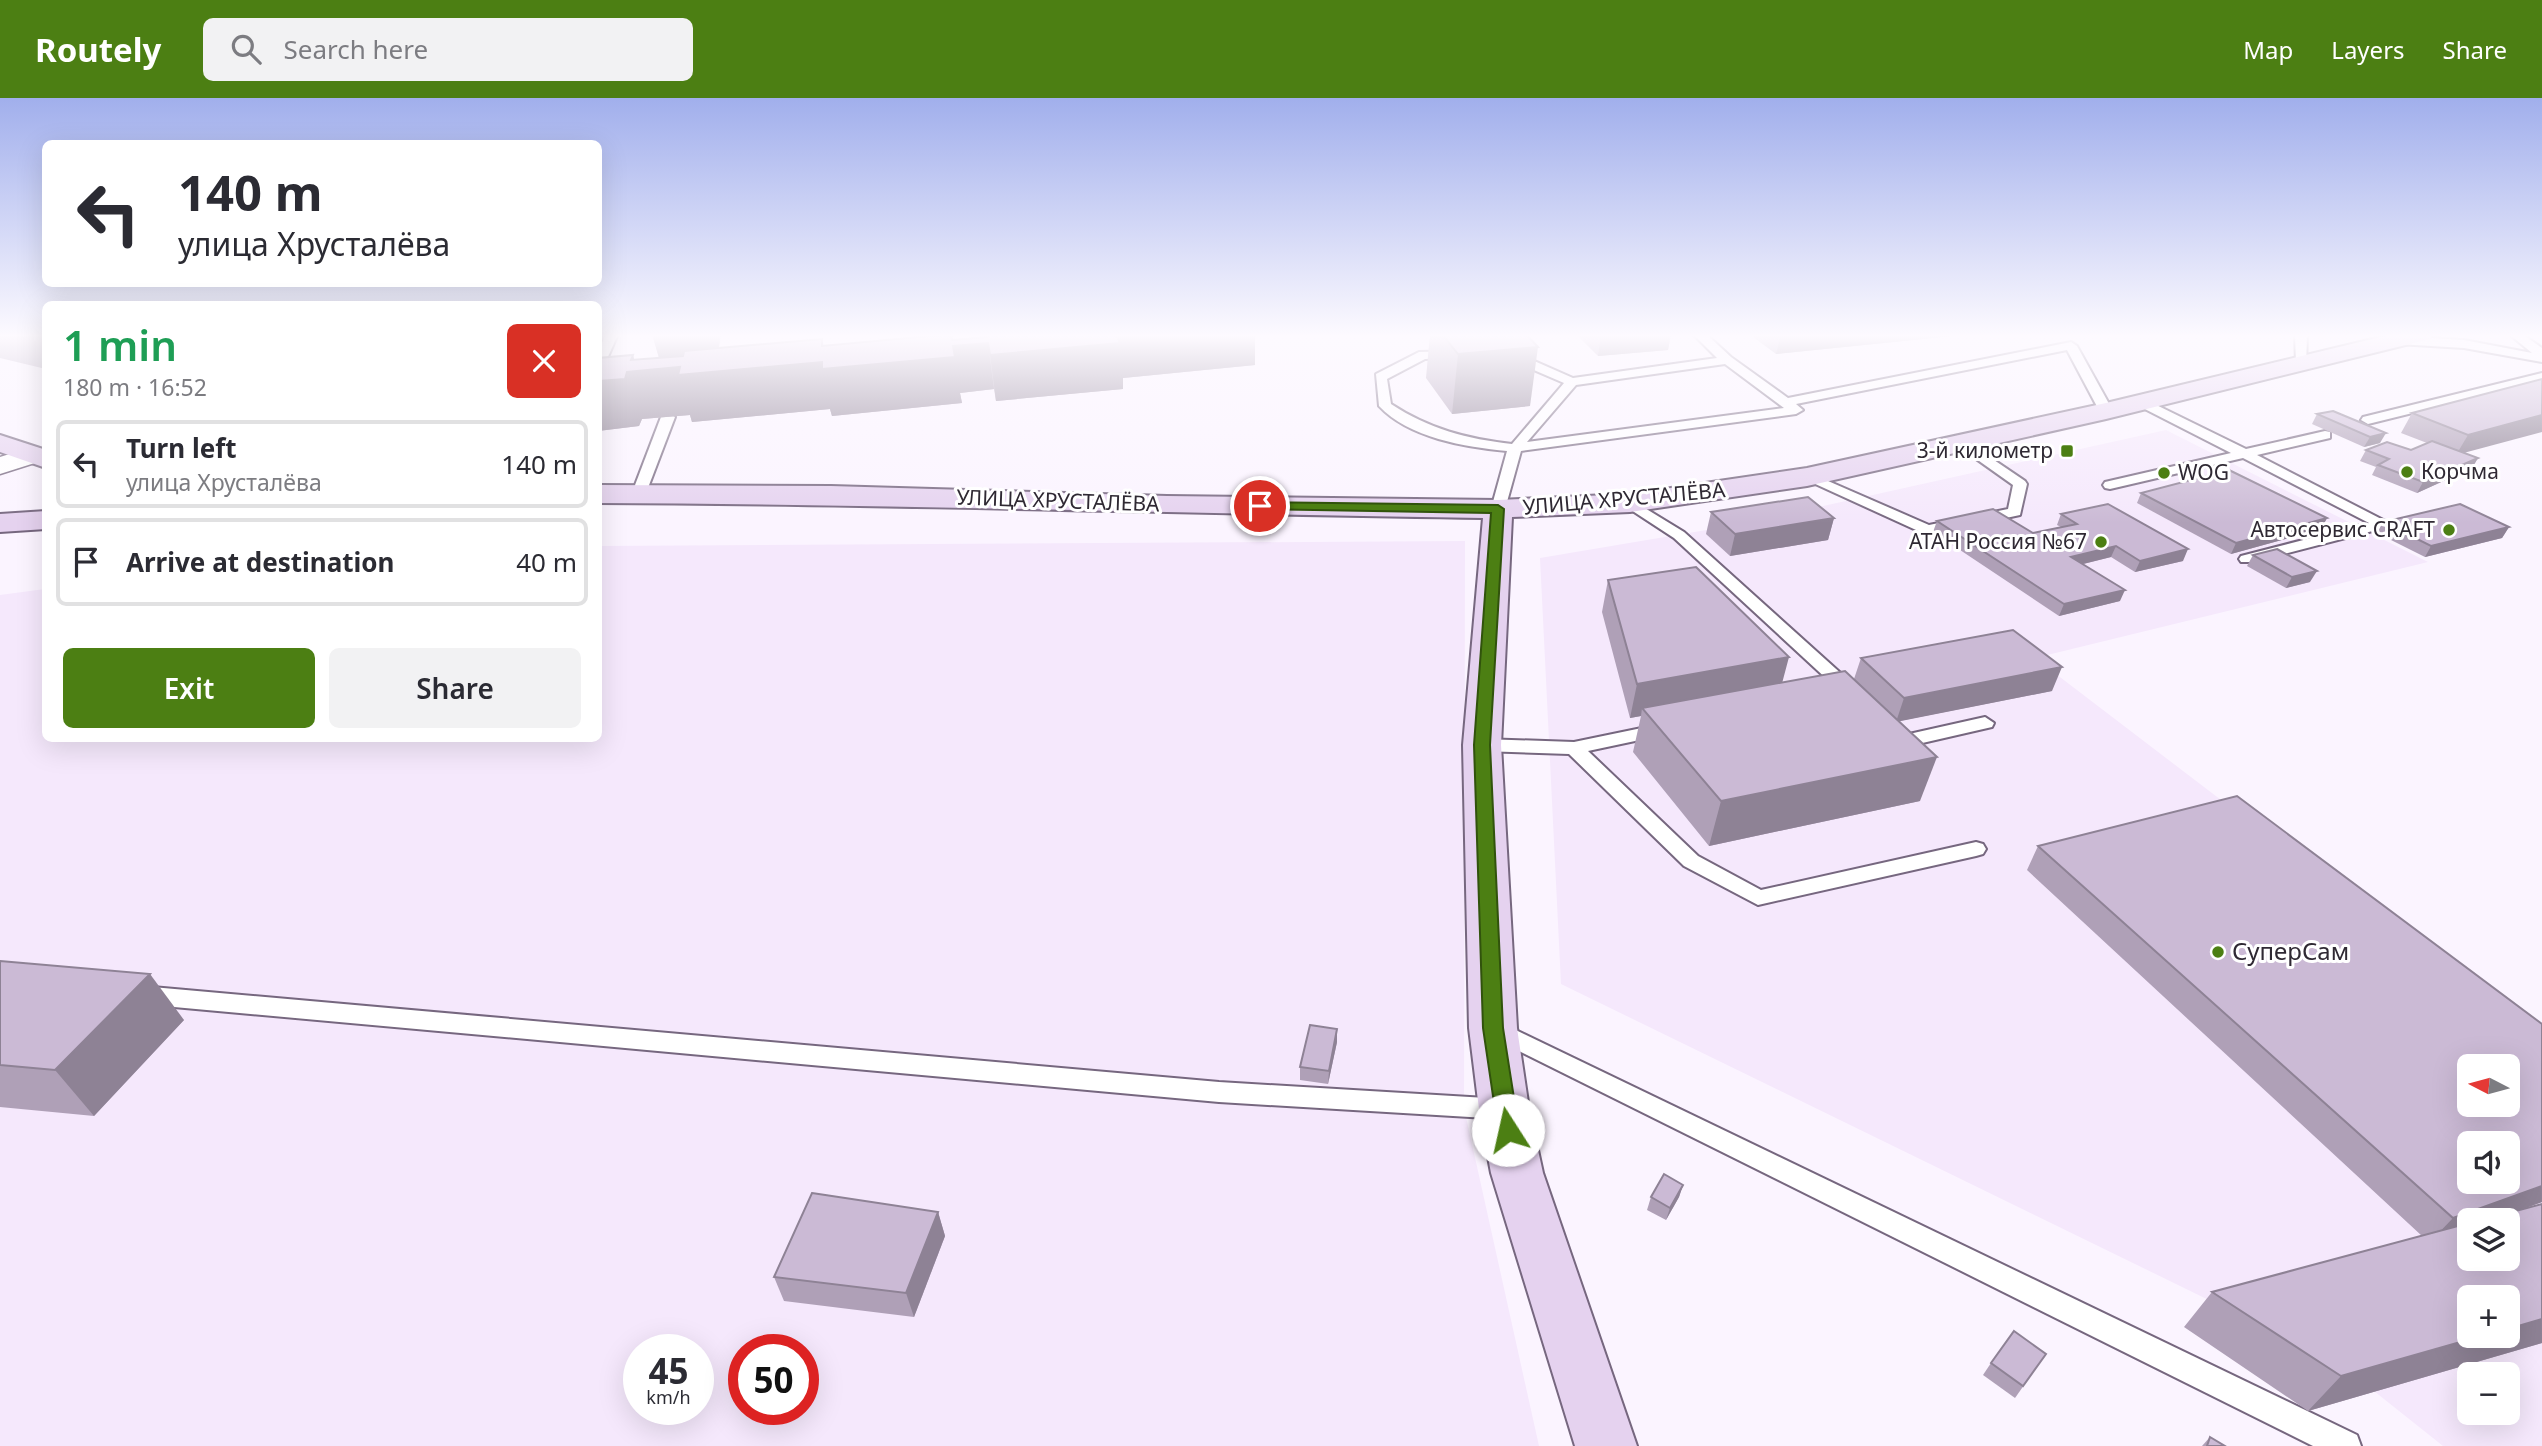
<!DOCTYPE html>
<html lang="en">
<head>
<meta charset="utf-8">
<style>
	body { margin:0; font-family:"Noto Sans",sans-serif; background:#f2f2f3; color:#2b2b33; height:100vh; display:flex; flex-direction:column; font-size:26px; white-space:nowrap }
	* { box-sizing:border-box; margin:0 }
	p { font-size:23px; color:#7c7c81 }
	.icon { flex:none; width:38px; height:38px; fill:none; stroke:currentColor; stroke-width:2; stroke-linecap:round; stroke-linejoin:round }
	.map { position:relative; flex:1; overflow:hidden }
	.panel { position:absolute; left:42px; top:203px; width:560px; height:441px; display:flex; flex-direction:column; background:#fff; border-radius:10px; box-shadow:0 7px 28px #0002 }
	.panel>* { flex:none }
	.top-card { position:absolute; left:42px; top:42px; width:560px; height:147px; border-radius:10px; box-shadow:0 7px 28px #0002; background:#fff; color:#2b2b33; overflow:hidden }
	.needle { width:46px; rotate:276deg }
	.buttons { position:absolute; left:2457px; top:956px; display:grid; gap:14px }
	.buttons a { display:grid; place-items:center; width:63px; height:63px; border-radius:10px; background:#fff; box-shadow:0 7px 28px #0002; font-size:35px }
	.speed { position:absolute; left:623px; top:1236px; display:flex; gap:14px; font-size:35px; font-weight:700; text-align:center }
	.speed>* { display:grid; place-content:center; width:91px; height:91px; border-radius:50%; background:#fff; box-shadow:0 7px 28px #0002; line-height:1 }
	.speed small { font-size:18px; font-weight:400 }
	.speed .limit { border:10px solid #d22; background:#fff; color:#111 }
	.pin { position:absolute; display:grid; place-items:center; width:60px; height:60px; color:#fff; margin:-30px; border:4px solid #fff; border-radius:50%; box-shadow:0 2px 7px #0007 }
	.me { position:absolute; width:77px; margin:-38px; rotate:350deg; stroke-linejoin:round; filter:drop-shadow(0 0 5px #0008) }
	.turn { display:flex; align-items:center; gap:24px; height:147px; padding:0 21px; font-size:32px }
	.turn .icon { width:91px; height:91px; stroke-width:2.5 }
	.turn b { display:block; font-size:49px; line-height:60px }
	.round { display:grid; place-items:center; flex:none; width:74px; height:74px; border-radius:10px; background:#f2f2f3 }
	.headline { display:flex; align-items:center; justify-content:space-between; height:119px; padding:0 21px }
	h1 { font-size:42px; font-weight:600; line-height:52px; color:#1e9e55 }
	.cta { display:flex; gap:14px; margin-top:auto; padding:14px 21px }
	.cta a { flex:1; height:80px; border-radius:10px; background:#4c7f13; color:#fff; font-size:28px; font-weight:600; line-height:80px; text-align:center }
	.cta a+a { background:#f2f2f3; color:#2b2b33 }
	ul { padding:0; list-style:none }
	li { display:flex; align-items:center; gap:21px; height:88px; margin:0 14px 10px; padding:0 7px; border:4px solid #e1e1e2; border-radius:10px }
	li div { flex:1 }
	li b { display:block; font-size:26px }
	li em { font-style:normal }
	header { display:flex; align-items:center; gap:42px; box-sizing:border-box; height:98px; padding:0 35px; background:#4c7f13; color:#fff }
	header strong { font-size:33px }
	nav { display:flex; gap:38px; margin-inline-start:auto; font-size:24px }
	.search { width:490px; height:63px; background:#f2f2f3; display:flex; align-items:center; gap:18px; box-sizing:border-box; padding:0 24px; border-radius:10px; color:#7c7c81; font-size:26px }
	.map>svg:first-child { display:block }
	.built { fill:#f5e8fc; fill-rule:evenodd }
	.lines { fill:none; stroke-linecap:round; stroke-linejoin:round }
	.service-casing { stroke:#76677f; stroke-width:4 }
	.minor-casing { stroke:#76677f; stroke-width:3 }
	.secondary-casing { stroke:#76677f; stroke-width:4 }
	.service { fill:#fff; fill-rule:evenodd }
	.minor { fill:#fff; fill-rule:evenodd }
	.secondary { fill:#e5d2ef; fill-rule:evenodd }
	.wall { fill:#afa0b7 }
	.shaded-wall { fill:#8e8295 }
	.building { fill:#cbbad5; stroke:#8e8295; stroke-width:2; fill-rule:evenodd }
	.route { fill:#4c7f13; stroke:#31530c; stroke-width:2 }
	.poi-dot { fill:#4c7f13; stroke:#fff; stroke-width:2.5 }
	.labels { text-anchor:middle; stroke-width:6; stroke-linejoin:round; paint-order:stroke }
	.far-poi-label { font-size:21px; fill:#2f2933; stroke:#fff; text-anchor:end }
	.far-street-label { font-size:21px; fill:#2f2933; stroke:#fff }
	.poi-label { font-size:24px; fill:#2f2933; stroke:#fff; text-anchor:start }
</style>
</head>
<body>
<header>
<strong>Routely</strong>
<div class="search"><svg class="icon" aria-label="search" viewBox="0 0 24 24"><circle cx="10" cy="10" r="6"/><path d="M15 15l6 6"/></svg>Search here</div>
<nav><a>Map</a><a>Layers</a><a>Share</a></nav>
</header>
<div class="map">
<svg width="2542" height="1348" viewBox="0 0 2542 1348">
	<rect width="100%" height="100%" fill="#fbf4ff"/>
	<g class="built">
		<path d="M 2166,332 L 2428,464 L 2035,560 L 2542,947 L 2542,1348 L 2443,1348 L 2340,1266 L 1561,886 L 1540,460 L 1742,426 ZM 2469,968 L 2508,968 L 2508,1006 L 2469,1006 ZM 2469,1045 L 2508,1045 L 2508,1083 L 2469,1083 ZM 2469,1122 L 2508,1122 L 2508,1160 L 2469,1160 ZM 2469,1199 L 2508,1199 L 2508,1237 L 2469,1237 ZM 2469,1276 L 2508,1276 L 2508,1314 L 2469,1314 Z"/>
		<path d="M 1465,443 L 1464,1010 L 1539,1348 L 0,1348 L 0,497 L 45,491 L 46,640 L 598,640 L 599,448 ZM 639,1251 L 698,1251 L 698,1311 L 639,1311 ZM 744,1251 L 803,1251 L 803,1311 L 744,1311 Z"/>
	</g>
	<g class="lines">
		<defs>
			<g id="service">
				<path d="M 606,236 L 618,236 L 604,268 L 598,272 L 598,253 Z"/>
				<path d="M 1693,236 L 1706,236 L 1731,259 L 1788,300 L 2071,244 L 2077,248 L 2113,313 L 2106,317 L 2101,316 L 2067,252 L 1796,306 L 1803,312 L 1796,316 L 1521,353 L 1505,411 L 1498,415 L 1491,411 L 1507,353 C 1465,349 1409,340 1379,308 L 1376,276 L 1419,254 L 1459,253 L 1461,256 L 1455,260 L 1425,261 L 1387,281 L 1391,306 C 1429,331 1467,341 1512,346 L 1564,285 L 1508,261 L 1508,255 L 1516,255 L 1573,280 L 1717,260 ZM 1725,266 L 1784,310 L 1527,344 L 1576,287 Z"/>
				<path d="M 2295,236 L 2307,236 L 2306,268 L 2296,265 Z"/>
				<path d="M 2509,236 L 2522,236 L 2542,250 L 2542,264 L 2464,250 L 2398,246 L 2392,242 L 2398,238 L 2464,242 L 2532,255 Z"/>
				<path d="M 2542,275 L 2542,283 L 2368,326 L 2361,322 L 2363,319 Z"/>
				<path d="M 2140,299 L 2246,351 L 2325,333 L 2330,334 L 2330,340 L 2257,357 L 2391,426 L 2388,429 L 2253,464 L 2241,464 L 2239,461 L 2241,458 L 2369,425 L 2243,360 L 2110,391 L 2105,390 L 2103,387 L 2105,384 L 2231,355 L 2135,306 L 2135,300 Z"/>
				<path d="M 668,315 L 675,319 L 646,395 L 639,399 L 634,398 L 632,395 L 661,319 Z"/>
				<path d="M 1963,341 L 2025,383 L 2027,386 L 2020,417 L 1927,437 L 1800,379 L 1807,375 L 1812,376 L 1929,427 L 2008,411 L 2013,387 L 1958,348 L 1958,342 Z"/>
				<path d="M 1630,401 L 1684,434 L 1855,588 L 1858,592 L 1855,596 L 1843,596 L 1674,440 L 1625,408 L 1623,405 L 1625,402 Z"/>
				<path d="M 1985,619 L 1994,625 L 1992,629 L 1905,649 L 1898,647 L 1886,634 L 1895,628 L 1909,636 Z"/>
				<path d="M 1661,626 L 1668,628 L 1670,632 L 1668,636 L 1588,653 L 1698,758 L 1761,792 L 1976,744 L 1983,746 L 1986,751 L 1983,756 L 1976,758 L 1758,807 L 1684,768 L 1569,656 L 1482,653 L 1473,647 L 1482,641 L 1574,644 Z"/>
				<path d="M 141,888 L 1219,984 L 1503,1001 L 1512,1004 L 1516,1011 L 1512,1018 L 1503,1021 L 1219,1004 L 141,906 L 133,903 L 129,897 L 133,891 Z"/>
				<path d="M 1495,922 L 2357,1337 L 2361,1348 L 2313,1348 L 1487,937 L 1483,931 L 1487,925 Z"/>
			</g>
			<path id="minor" d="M 32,349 L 41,351 L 45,357 L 41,363 L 0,376 L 0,359 Z"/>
			<g id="secondary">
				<path d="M 2393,236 L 2434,236 L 2430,241 L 2106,321 L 1807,388 L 1630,414 L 1512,419 L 1501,647 L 1517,930 L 1529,1011 L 1543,1075 L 1637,1348 L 1575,1348 L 1491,1075 L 1479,1011 L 1469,930 L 1463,647 L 1483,420 C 1188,416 893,406 598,405 L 598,387 L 831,388 L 1167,398 L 1498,402 L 1630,396 L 1807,370 L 2106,305 Z"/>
				<path d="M 0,337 L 46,352 L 46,370 L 0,354 Z"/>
				<path d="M 46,413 L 46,431 L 0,434 L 0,416 Z"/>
			</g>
		</defs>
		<use href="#service" class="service-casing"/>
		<use href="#minor" class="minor-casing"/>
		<use href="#secondary" class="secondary-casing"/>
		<use href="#service" class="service"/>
		<use href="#minor" class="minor"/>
		<use href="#secondary" class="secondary"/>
	</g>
	<g class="wall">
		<path d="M 0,236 L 46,236 L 46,271 L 0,260 Z"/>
		<path d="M 652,236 L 721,236 L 719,250 L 824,247 L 952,242 L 987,239 L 986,236 L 1255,236 L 1255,267 L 1123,280 L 1123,291 L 996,303 L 994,291 L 960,295 L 962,305 L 832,318 L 830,311 L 692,324 L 690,317 L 642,321 L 639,328 L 598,333 L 598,260 L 633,257 L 634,262 L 659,260 Z"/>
		<path d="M 1430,236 L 1526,236 L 1530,308 L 1452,316 L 1426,280 Z"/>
		<path d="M 1576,236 L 1671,236 L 1668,252 L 1598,258 Z"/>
		<path d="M 1749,236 L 1972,236 L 1776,256 Z"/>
		<path d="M 2542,281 L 2465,355 L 2478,360 L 2472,370 L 2417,395 L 2372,377 L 2376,369 L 2360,363 L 2366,352 L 2411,352 L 2427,345 L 2401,335 L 2412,315 Z"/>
		<path d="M 2333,313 L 2380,345 L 2364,349 L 2312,326 L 2317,316 Z"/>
		<path d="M 2141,395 L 2327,420 L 2321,431 L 2231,456 L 2137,405 Z"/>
		<path d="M 1711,414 L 1834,420 L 1828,442 L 1730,458 L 1706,436 Z"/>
		<path d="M 2061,416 L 2183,463 L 2135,474 L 2111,459 L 2083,466 L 2120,503 L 2059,518 L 1933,434 L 1937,423 L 2033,435 L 2061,429 L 2057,427 Z"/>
		<path d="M 2383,424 L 2509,429 L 2502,440 L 2425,459 L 2377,435 Z"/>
		<path d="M 2253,457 L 2310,484 L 2286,490 L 2247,468 Z"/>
		<path d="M 1608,482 L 1782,584 L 1854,581 L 1861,560 L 2052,593 L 1899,623 L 1920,703 L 1709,748 L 1633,654 L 1641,618 L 1630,620 L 1602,514 Z"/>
		<path d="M 2038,748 L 2542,926 L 2542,1104 L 2523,1111 L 2542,1106 L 2542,1245 L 2308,1313 L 2184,1229 L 2212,1194 L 2422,1138 L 2027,772 Z"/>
		<path d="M 0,863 L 184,922 L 94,1018 L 0,1009 Z"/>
		<path d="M 1337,944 L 1328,986 L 1300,982 L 1300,969 Z"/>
		<path d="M 1683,1087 L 1679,1099 L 1666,1122 L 1647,1112 L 1651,1099 Z"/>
		<path d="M 938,1114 L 945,1138 L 914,1219 L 784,1203 L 774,1179 Z"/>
		<path d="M 2046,1256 L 2015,1300 L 1983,1277 L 1991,1265 Z"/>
		<path d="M 2210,1339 L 2225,1348 L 2202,1348 Z"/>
	</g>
	<g class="shaded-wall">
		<path d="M 652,236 L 721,236 L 717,258 L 660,263 Z"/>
		<path d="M 1116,236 L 1255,236 L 1255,267 L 1123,280 L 1123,291 L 996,303 L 990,257 Z"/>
		<path d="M 1601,236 L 1671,236 L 1668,252 L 1598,258 Z"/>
		<path d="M 1781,236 L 1972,236 L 1776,256 Z"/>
		<path d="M 822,241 L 829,270 L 953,248 L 988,245 L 994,291 L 960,295 L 962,305 L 832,318 L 830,311 L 692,324 L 690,317 L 642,321 L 639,328 L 598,333 L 598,283 L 631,262 L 633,257 L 637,273 L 680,269 L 822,264 Z"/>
		<path d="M 1538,249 L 1530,308 L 1452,316 L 1458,256 Z"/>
		<path d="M 2542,317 L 2542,334 L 2456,357 L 2468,337 Z"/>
		<path d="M 2386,335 L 2380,345 L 2364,349 L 2370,339 Z"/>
		<path d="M 2478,360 L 2472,370 L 2417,395 L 2423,384 Z"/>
		<path d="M 1834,420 L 1828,442 L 1730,458 L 1735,436 Z"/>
		<path d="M 2327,420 L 2321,431 L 2231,456 L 2236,445 Z"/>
		<path d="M 2509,429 L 2502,440 L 2425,459 L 2431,448 Z"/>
		<path d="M 2116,448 L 2111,459 L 2067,470 L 2071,459 Z"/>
		<path d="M 2188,451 L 2183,463 L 2135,474 L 2140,463 Z"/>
		<path d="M 2317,473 L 2310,484 L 2286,490 L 2292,479 Z"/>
		<path d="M 2125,492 L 2120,503 L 2059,518 L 2064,506 Z"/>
		<path d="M 1789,559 L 1780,593 L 1642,610 L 1641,618 L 1630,620 L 1637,586 Z"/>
		<path d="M 2062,569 L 2052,593 L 1896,624 L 1904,600 Z"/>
		<path d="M 1937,659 L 1920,703 L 1709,748 L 1721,703 Z"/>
		<path d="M 150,876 L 184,922 L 94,1018 L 55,972 Z"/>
		<path d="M 1337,931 L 1337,944 L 1328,986 L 1329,973 Z"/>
		<path d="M 1683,1087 L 1679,1099 L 1666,1122 L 1670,1110 Z"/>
		<path d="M 2542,1088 L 2542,1104 L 2493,1122 L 2469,1122 L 2469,1130 L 2430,1144 L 2453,1120 Z"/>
		<path d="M 938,1114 L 945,1138 L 914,1219 L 906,1195 Z"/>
		<path d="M 2542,1221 L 2542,1245 L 2308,1313 L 2341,1278 L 2485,1237 L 2508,1237 L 2508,1231 Z"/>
	</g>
	<g class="building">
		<path d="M 951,236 L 952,242 L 987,239 L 986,236 L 1116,236 L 1120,245 L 990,257 L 988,245 L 953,248 L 955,259 L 822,271 L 822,264 L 678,277 L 680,269 L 627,274 L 625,281 L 598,283 L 598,260 L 633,257 L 631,262 L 683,258 L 684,253 L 822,241 L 822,248 Z"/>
		<path d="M 1442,236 L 1526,236 L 1538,249 L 1458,256 Z"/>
		<path d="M 2542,281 L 2542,317 L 2468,337 L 2412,315 Z"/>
		<path d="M 2333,313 L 2386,335 L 2370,339 L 2317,316 Z"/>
		<path d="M 2432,343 L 2478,360 L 2423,384 L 2378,367 L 2389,361 L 2366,352 L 2387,344 L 2411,352 Z"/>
		<path d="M 2229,372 L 2327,420 L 2236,445 L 2141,395 Z"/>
		<path d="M 1808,399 L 1834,420 L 1735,436 L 1711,414 Z"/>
		<path d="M 2108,406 L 2188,451 L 2140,463 L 2116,448 L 2071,459 L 2125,492 L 2064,506 L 1937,423 L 1993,411 L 2033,435 L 2077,426 L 2061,416 Z"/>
		<path d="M 2460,406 L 2509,429 L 2431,448 L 2383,424 Z"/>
		<path d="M 2277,451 L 2317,473 L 2292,479 L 2253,457 Z"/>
		<path d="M 1696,469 L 1789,559 L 1637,586 L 1608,482 Z"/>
		<path d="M 2013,532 L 2062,569 L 1904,600 L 1861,560 Z"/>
		<path d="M 1845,573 L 1937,659 L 1721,703 L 1642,610 Z"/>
		<path d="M 2237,698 L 2542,926 L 2542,1088 L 2453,1120 L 2038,748 ZM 2469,968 L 2508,968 L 2508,1006 L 2469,1006 ZM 2469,1045 L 2508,1045 L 2508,1083 L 2469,1083 Z"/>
		<path d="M 0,863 L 150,876 L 55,972 L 0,967 Z"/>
		<path d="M 1310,927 L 1337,931 L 1329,973 L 1300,969 Z"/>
		<path d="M 1664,1076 L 1683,1087 L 1670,1110 L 1651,1099 Z"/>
		<path d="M 812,1095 L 938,1114 L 906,1195 L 774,1179 Z"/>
		<path d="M 2542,1106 L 2542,1221 L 2508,1231 L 2508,1199 L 2469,1199 L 2469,1237 L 2485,1237 L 2341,1278 L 2212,1194 L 2469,1125 L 2469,1160 L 2508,1160 L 2508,1122 L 2482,1122 Z"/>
		<path d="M 2014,1233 L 2046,1256 L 2023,1288 L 1991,1265 Z"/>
		<path d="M 2210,1339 L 2225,1348 L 2207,1348 Z"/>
	</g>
	<linearGradient id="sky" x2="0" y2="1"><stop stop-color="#a1afec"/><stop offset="0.56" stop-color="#fdfaff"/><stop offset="1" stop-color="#fdfaff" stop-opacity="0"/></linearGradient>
	<rect width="2542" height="425" fill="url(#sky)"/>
	<path class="route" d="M 1260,404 L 1498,407 L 1504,411 L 1490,647 L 1503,930 L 1519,1032 L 1516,1038 L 1508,1041 L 1501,1038 L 1498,1032 L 1483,930 L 1474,647 L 1491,415 L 1256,411 L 1254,408 Z"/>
	<g class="poi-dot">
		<rect x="2060" y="346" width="14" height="14" rx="3.5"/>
		<circle cx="2407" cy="374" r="7"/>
		<circle cx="2164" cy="375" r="7"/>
		<circle cx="2449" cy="432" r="7"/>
		<circle cx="2101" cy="444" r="7"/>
		<circle cx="2218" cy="854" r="7"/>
	</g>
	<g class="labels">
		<g class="far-poi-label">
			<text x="2053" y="360">3-й километр</text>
			<text x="2421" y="381" text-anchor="start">Корчма</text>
			<text x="2178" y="382" text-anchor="start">WOG</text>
			<text x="2435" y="439">Автосервис CRAFT</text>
			<text x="2087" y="451">АТАН Россия №67</text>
		</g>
		<g class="far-street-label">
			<text transform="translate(1624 401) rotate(-5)" y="7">УЛИЦА ХРУСТАЛЁВА</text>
			<text transform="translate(1058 403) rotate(2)" y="7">УЛИЦА ХРУСТАЛЁВА</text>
		</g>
		<g class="poi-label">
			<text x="2232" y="862">СуперСам</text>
		</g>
	</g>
</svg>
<div class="buttons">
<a><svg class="needle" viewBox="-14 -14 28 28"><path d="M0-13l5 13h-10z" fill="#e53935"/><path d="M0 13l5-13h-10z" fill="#7c7c81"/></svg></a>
<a><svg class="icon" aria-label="sound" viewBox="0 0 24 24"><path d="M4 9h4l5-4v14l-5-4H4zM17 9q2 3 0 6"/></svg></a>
<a><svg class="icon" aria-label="layers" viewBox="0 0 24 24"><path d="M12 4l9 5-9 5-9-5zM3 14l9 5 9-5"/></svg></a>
<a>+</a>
<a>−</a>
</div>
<div class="speed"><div>45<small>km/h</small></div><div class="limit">50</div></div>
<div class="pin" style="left:1260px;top:408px;background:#d93025"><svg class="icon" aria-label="arrive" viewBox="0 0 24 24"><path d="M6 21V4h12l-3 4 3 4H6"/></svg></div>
<svg class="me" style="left:1508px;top:1032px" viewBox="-20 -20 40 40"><circle r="19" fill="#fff"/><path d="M0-13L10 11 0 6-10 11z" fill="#4c7f13"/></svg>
<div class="top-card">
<div class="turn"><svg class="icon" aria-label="left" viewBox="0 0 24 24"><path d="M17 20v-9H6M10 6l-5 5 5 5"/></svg><div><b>140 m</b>улица Хрусталёва</div></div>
</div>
<section class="panel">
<div class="headline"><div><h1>1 min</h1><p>180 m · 16:52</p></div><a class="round" style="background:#d93025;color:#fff"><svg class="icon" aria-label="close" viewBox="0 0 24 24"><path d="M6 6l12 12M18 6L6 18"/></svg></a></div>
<ul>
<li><svg class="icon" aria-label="left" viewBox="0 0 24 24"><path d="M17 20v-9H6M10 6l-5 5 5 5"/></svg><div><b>Turn left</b><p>улица Хрусталёва</p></div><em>140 m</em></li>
<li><svg class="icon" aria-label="arrive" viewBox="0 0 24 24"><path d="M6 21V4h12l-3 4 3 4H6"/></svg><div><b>Arrive at destination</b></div><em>40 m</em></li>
</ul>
<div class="cta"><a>Exit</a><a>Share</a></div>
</section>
</div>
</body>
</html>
